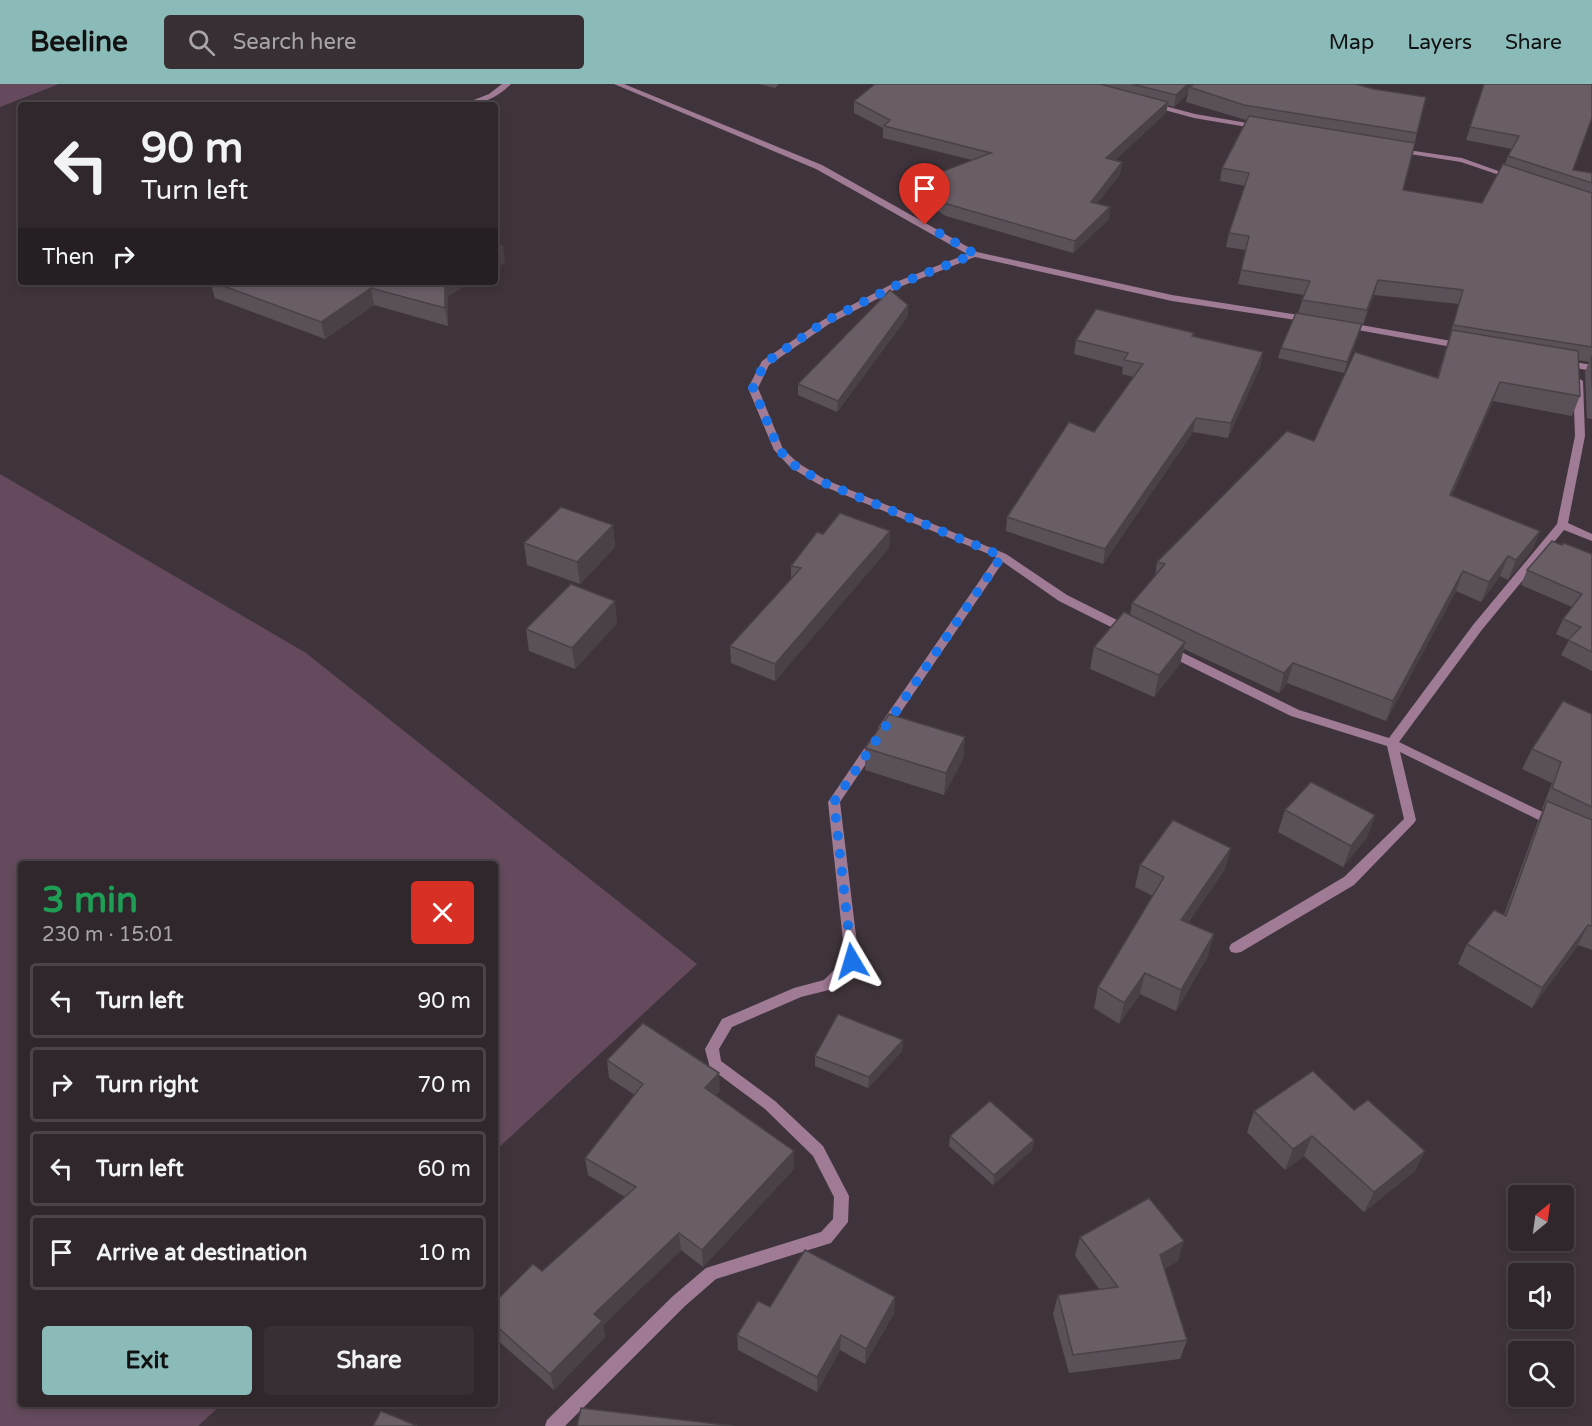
<!DOCTYPE html>
<html lang="en">
<head>
<meta charset="utf-8">
<style>
	body { margin:0; font-family:"Varela Round",sans-serif; background:#372f34; color:#f1f3f6; height:100vh; display:flex; flex-direction:column; font-size:22px; white-space:nowrap }
	* { box-sizing:border-box; margin:0 }
	p { font-size:20px; color:#a7a5a9 }
	.icon { flex:none; width:33px; height:33px; fill:none; stroke:currentColor; stroke-width:2; stroke-linecap:round; stroke-linejoin:round }
	.map { position:relative; flex:1; overflow:hidden }
	.drawer { position:absolute; left:18px; top:777px; width:480px; height:546px; display:flex; flex-direction:column; background:#2f272c; border-radius:6px; box-shadow:0 3px 9px #0003,0 0 0 2px #4a4448 }
	.drawer>* { flex:none }
	.hud { position:absolute; left:18px; top:18px; width:480px; height:183px; border-radius:6px; box-shadow:0 3px 9px #0003,0 0 0 2px #4a4448; background:#2f272c; color:#f1f3f6; overflow:hidden }
	.needle { width:39px; rotate:29deg }
	.buttons { position:absolute; left:1508px; top:1101px; display:grid; gap:12px }
	.buttons a { display:grid; place-items:center; width:66px; height:66px; border-radius:6px; background:#2f272c; box-shadow:0 3px 9px #0003,0 0 0 2px #4a4448; font-size:30px }
	.pin { position:absolute; display:grid; place-items:center; width:51px; height:51px; color:#fff; margin:-62px -26px; border-radius:50% 50% 50% 0; rotate:-45deg; box-shadow:0 0 6px #0007 }
	.pin .icon { rotate:45deg }
	.me { position:absolute; width:66px; margin:-33px; rotate:353deg; stroke-linejoin:round; filter:drop-shadow(0 0 4px #0008) }
	.turn { display:flex; align-items:center; gap:21px; height:126px; padding:0 24px; font-size:27px }
	.turn .icon { width:78px; height:78px; stroke-width:2.5 }
	.turn b { display:block; font-size:42px; line-height:51px }
	.then { display:flex; align-items:center; height:57px; padding:0 24px; background:#0003; gap:12px; font-size:22px }
	.round { display:grid; place-items:center; flex:none; width:63px; height:63px; border-radius:6px; background:#372f34 }
	.headline { display:flex; align-items:center; justify-content:space-between; height:102px; padding:0 24px }
	h1 { font-size:36px; font-weight:800; line-height:45px; color:#1e9e55 }
	.primary-button { display:flex; gap:12px; margin-top:auto; padding:12px 24px }
	.primary-button a { flex:1; height:69px; border-radius:6px; background:#8bbbb9; color:#111; font-size:24px; font-weight:800; line-height:69px; text-align:center }
	.primary-button a+a { background:#372f34; color:#f1f3f6 }
	ul { padding:0; list-style:none }
	li { display:flex; align-items:center; gap:18px; height:75px; margin:0 12px 9px; padding:0 12px; border:3px solid #4a4448; border-radius:6px }
	li div { flex:1 }
	li b { display:block; font-size:22px }
	li em { font-style:normal }
	header { display:flex; align-items:center; gap:36px; box-sizing:border-box; height:84px; padding:0 30px; background:#8bbbb9; color:#111 }
	header strong { font-size:28px }
	nav { display:flex; gap:33px; margin-inline-start:auto; font-size:21px }
	.search { width:420px; height:54px; background:#372f34; display:flex; align-items:center; gap:15px; box-sizing:border-box; padding:0 21px; border-radius:6px; color:#a7a5a9; font-size:22px }
	.map>svg:first-child { display:block }
	.green { fill:#644a5c }
	.lines { fill:none; stroke-linecap:round; stroke-linejoin:round }
	.minor { fill:#a07b95; fill-rule:evenodd }
	.wall { fill:#5a5058 }
	.shaded-wall { fill:#4a4147 }
	.building { fill:#695d66; stroke:#4a4147; stroke-width:1.5 }
	.route { stroke:#1a73e8; stroke-width:10; stroke-dasharray:0 18 }
</style>
</head>
<body>
<header>
<strong>Beeline</strong>
<div class="search"><svg class="icon" aria-label="search" viewBox="0 0 24 24"><circle cx="10" cy="10" r="6"/><path d="M15 15l6 6"/></svg>Search here</div>
<nav><a>Map</a><a>Layers</a><a>Share</a></nav>
</header>
<div class="map">
<svg width="1592" height="1342" viewBox="0 0 1592 1342">
	<rect width="100%" height="100%" fill="#3f343b"/>
	<g class="green">
		<path d="M 0,0 L 59,0 L 0,23 Z"/>
		<path d="M 0,390 L 306,569 L 697,880 L 495,1067 L 495,780 L 21,780 L 21,1320 L 222,1320 L 198,1342 L 0,1342 Z"/>
	</g>
	<g class="lines">
		<g class="minor">
			<path d="M 502,0 L 511,0 C 497,14 481,21 461,21 L 489,10 Z"/>
			<path d="M 614,0 L 624,0 L 822,81 L 977,168 L 1172,211 L 1312,233 L 1314,235 L 1309,238 L 1172,217 L 975,173 L 902,202 L 829,240 L 769,281 L 758,304 L 783,365 L 798,379 L 826,396 L 1006,470 L 1067,511 L 1131,543 L 1133,546 L 1131,549 L 1123,549 L 1059,517 L 1003,478 L 888,647 L 880,647 L 878,644 L 880,641 L 996,473 L 818,400 L 790,383 L 774,366 L 748,304 L 762,277 L 823,236 L 896,198 L 967,170 L 816,85 Z"/>
			<path d="M 1150,18 L 1195,30 L 1259,41 L 1263,43 L 1259,45 L 1194,34 L 1150,22 Z"/>
			<path d="M 1394,64 L 1462,74 L 1515,93 L 1511,95 L 1461,78 L 1397,68 L 1394,68 Z"/>
			<path d="M 1344,238 L 1463,259 L 1468,262 L 1463,265 L 1341,243 L 1341,239 Z"/>
			<path d="M 1563,276 L 1592,281 L 1592,287 L 1560,281 L 1558,279 Z"/>
			<path d="M 1578,294 L 1583,297 L 1585,352 L 1568,439 L 1592,450 L 1592,457 L 1564,446 L 1481,547 L 1399,658 L 1559,736 L 1561,739 L 1559,742 L 1551,742 L 1400,668 L 1416,736 L 1414,739 L 1354,801 L 1241,868 L 1236,869 L 1231,868 L 1229,864 L 1231,860 L 1344,793 L 1404,735 L 1387,662 L 1291,632 L 1165,570 L 1163,567 L 1165,564 L 1173,564 L 1299,626 L 1389,654 L 1473,541 L 1557,440 L 1575,352 L 1573,297 Z"/>
			<path d="M 874,655 L 880,659 L 840,718 L 859,877 L 833,905 L 801,913 L 732,943 L 719,965 L 721,977 L 775,1017 L 823,1062 L 849,1112 L 848,1138 L 831,1159 L 716,1195 L 685,1222 L 565,1342 L 545,1342 L 547,1336 L 673,1212 L 706,1184 L 821,1148 L 833,1135 L 834,1113 L 813,1072 L 765,1025 L 710,984 L 705,965 L 722,935 L 794,904 L 824,896 L 845,875 L 828,718 L 870,656 Z"/>
		</g>
	</g>
	<g class="wall">
		<path d="M 759,0 L 779,0 L 775,4 Z"/>
		<path d="M 875,0 L 1192,0 L 1191,2 L 1374,5 L 1426,13 L 1403,106 L 1482,119 L 1505,80 L 1508,72 L 1512,65 L 1466,56 L 1484,0 L 1573,86 L 1592,89 L 1592,335 L 1587,334 L 1585,288 L 1589,278 L 1578,276 L 1580,312 L 1572,332 L 1493,317 L 1452,411 L 1540,447 L 1532,466 L 1508,496 L 1500,492 L 1481,518 L 1456,507 L 1386,637 L 1287,599 L 1279,609 L 1184,565 L 1180,580 L 1154,613 L 1090,585 L 1094,563 L 1130,531 L 1132,519 L 1155,493 L 1157,478 L 1314,357 L 1437,294 L 1459,220 L 1374,211 L 1363,241 L 1362,240 L 1359,250 L 1344,289 L 1278,274 L 1281,264 L 1298,229 L 1304,211 L 1238,200 L 1246,166 L 1226,163 L 1229,149 L 1245,102 L 1220,97 L 1222,84 L 1246,36 L 1186,18 L 1188,9 L 1174,23 L 1168,21 L 1166,29 L 1115,76 L 1122,78 L 1120,90 L 1097,119 L 1109,135 L 1073,169 L 946,132 L 912,111 L 912,99 L 972,76 L 883,54 L 883,44 L 854,29 L 854,17 Z"/>
		<path d="M 210,198 L 472,198 L 448,212 L 448,242 L 374,221 L 325,255 L 215,214 Z"/>
		<path d="M 908,232 L 837,328 L 798,311 L 798,300 Z"/>
		<path d="M 1193,253 L 1263,268 L 1260,283 L 1228,354 L 1193,348 L 1103,480 L 1006,447 L 1007,433 L 1094,348 L 1134,293 L 1122,290 L 1123,283 L 1074,270 L 1076,256 Z"/>
		<path d="M 613,441 L 615,463 L 580,500 L 527,481 L 524,459 Z"/>
		<path d="M 890,447 L 889,464 L 775,597 L 731,579 L 730,562 L 791,495 L 791,482 L 823,450 Z"/>
		<path d="M 1562,461 L 1592,470 L 1592,587 L 1561,571 L 1569,556 L 1556,550 L 1563,535 L 1572,523 L 1521,501 L 1527,486 Z"/>
		<path d="M 617,539 L 575,585 L 529,567 L 526,545 Z"/>
		<path d="M 1592,630 L 1592,866 L 1578,861 L 1532,924 L 1458,880 L 1467,860 L 1504,831 L 1538,737 L 1543,725 L 1542,725 L 1552,699 L 1522,685 L 1532,665 Z"/>
		<path d="M 965,653 L 963,675 L 944,711 L 865,686 L 865,664 Z"/>
		<path d="M 1285,726 L 1375,731 L 1367,753 L 1343,783 L 1278,748 Z"/>
		<path d="M 1140,781 L 1225,785 L 1188,839 L 1208,872 L 1176,927 L 1140,910 L 1119,940 L 1094,924 L 1098,903 L 1153,812 L 1135,803 Z"/>
		<path d="M 903,956 L 902,967 L 868,1004 L 815,982 L 815,972 Z"/>
		<path d="M 607,976 L 720,1007 L 715,1011 L 794,1067 L 794,1085 L 703,1183 L 681,1166 L 603,1241 L 605,1253 L 554,1306 L 495,1254 L 495,1218 L 542,1187 L 625,1113 L 588,1091 L 585,1074 L 635,1011 L 609,994 Z"/>
		<path d="M 1254,1027 L 1415,1087 L 1364,1128 L 1304,1072 L 1285,1086 L 1247,1048 Z"/>
		<path d="M 950,1052 L 1034,1056 L 1032,1066 L 993,1101 L 949,1062 Z"/>
		<path d="M 1080,1153 L 1178,1177 L 1164,1185 L 1187,1256 L 1180,1275 L 1069,1289 L 1053,1230 L 1058,1211 L 1100,1206 L 1075,1172 Z"/>
		<path d="M 895,1213 L 894,1229 L 865,1280 L 840,1266 L 817,1308 L 738,1266 L 737,1251 L 770,1223 Z"/>
	</g>
	<g class="shaded-wall">
		<path d="M 1188,0 L 1192,0 L 1191,4 L 1189,3 L 1188,9 L 1174,23 L 1176,11 Z"/>
		<path d="M 1168,18 L 1166,29 L 1105,86 L 1106,74 Z"/>
		<path d="M 1122,78 L 1120,90 L 1089,130 L 1091,118 Z"/>
		<path d="M 1110,123 L 1109,135 L 1073,169 L 1075,157 Z"/>
		<path d="M 503,163 L 505,179 L 495,185 L 495,167 Z"/>
		<path d="M 1378,196 L 1374,211 L 1363,241 L 1367,226 Z"/>
		<path d="M 445,198 L 472,198 L 448,212 L 448,242 L 445,224 Z"/>
		<path d="M 371,204 L 374,221 L 325,255 L 321,238 Z"/>
		<path d="M 908,221 L 908,232 L 837,328 L 838,317 Z"/>
		<path d="M 1362,240 L 1359,250 L 1344,289 L 1347,278 Z"/>
		<path d="M 1263,268 L 1260,283 L 1228,354 L 1231,339 Z"/>
		<path d="M 1500,298 L 1493,317 L 1443,431 L 1450,411 Z"/>
		<path d="M 1196,334 L 1193,348 L 1103,480 L 1105,465 Z"/>
		<path d="M 613,441 L 615,463 L 580,500 L 577,478 Z"/>
		<path d="M 890,447 L 889,464 L 775,597 L 775,580 Z"/>
		<path d="M 1540,447 L 1532,466 L 1508,496 L 1516,476 Z"/>
		<path d="M 1508,472 L 1500,492 L 1481,518 L 1489,498 Z"/>
		<path d="M 1463,487 L 1456,507 L 1386,637 L 1393,617 Z"/>
		<path d="M 615,517 L 617,539 L 575,585 L 572,564 Z"/>
		<path d="M 1185,558 L 1180,580 L 1154,613 L 1159,591 Z"/>
		<path d="M 1293,579 L 1287,599 L 1279,609 L 1284,589 Z"/>
		<path d="M 965,653 L 963,675 L 944,711 L 946,689 Z"/>
		<path d="M 1375,731 L 1367,753 L 1343,783 L 1351,762 Z"/>
		<path d="M 1231,764 L 1225,785 L 1176,857 L 1181,836 Z"/>
		<path d="M 1588,841 L 1578,861 L 1532,924 L 1542,904 Z"/>
		<path d="M 1214,850 L 1208,872 L 1176,927 L 1181,906 Z"/>
		<path d="M 1145,889 L 1140,910 L 1119,940 L 1124,919 Z"/>
		<path d="M 903,956 L 902,967 L 868,1004 L 869,993 Z"/>
		<path d="M 719,989 L 720,1007 L 706,1022 L 705,1004 Z"/>
		<path d="M 1312,1052 L 1304,1072 L 1285,1086 L 1293,1065 Z"/>
		<path d="M 1034,1056 L 1032,1066 L 993,1101 L 994,1091 Z"/>
		<path d="M 794,1067 L 794,1085 L 703,1183 L 702,1166 Z"/>
		<path d="M 1425,1067 L 1415,1087 L 1364,1128 L 1374,1108 Z"/>
		<path d="M 679,1149 L 681,1166 L 603,1241 L 605,1253 L 554,1306 L 550,1290 L 594,1230 Z"/>
		<path d="M 1184,1157 L 1178,1177 L 1154,1191 L 1160,1171 Z"/>
		<path d="M 895,1213 L 894,1229 L 865,1280 L 866,1265 Z"/>
		<path d="M 841,1251 L 840,1266 L 817,1308 L 817,1293 Z"/>
	</g>
	<g class="building">
		<path d="M 875,0 L 1100,0 L 1168,18 L 1106,74 L 1122,78 L 1091,118 L 1110,123 L 1075,157 L 947,120 L 912,99 L 991,69 L 884,42 L 890,36 L 854,17 Z"/>
		<path d="M 1132,0 L 1188,0 L 1176,11 Z"/>
		<path d="M 1194,0 L 1355,0 L 1374,5 L 1426,13 L 1417,49 L 1244,21 L 1189,3 Z"/>
		<path d="M 1484,0 L 1592,0 L 1592,34 L 1573,86 L 1592,89 L 1592,99 L 1508,72 L 1519,52 L 1470,43 Z"/>
		<path d="M 1249,32 L 1415,59 L 1403,106 L 1482,119 L 1503,80 L 1592,109 L 1592,263 L 1453,241 L 1463,206 L 1378,196 L 1367,226 L 1302,216 L 1310,197 L 1241,186 L 1249,152 L 1229,149 L 1249,89 L 1222,84 Z"/>
		<path d="M 495,159 L 503,163 L 495,167 Z"/>
		<path d="M 213,198 L 445,198 L 445,224 L 371,204 L 321,238 Z"/>
		<path d="M 890,206 L 908,221 L 838,317 L 798,300 Z"/>
		<path d="M 1096,225 L 1194,249 L 1192,252 L 1263,268 L 1231,339 L 1196,334 L 1105,465 L 1007,433 L 1069,338 L 1094,348 L 1143,280 L 1124,276 L 1128,269 L 1076,256 Z"/>
		<path d="M 1296,229 L 1362,240 L 1347,278 L 1281,264 Z"/>
		<path d="M 1452,246 L 1578,267 L 1580,312 L 1500,298 L 1450,411 L 1540,447 L 1516,476 L 1508,472 L 1489,498 L 1463,487 L 1393,617 L 1293,579 L 1284,589 L 1132,519 L 1165,480 L 1157,478 L 1287,347 L 1314,357 L 1355,268 L 1438,294 Z"/>
		<path d="M 1591,273 L 1592,274 L 1592,305 Z"/>
		<path d="M 561,423 L 613,441 L 577,478 L 524,459 Z"/>
		<path d="M 840,429 L 890,447 L 775,580 L 730,562 L 801,484 L 791,482 L 817,448 L 823,450 Z"/>
		<path d="M 1552,457 L 1562,461 L 1564,459 L 1592,470 L 1592,568 L 1568,556 L 1581,543 L 1563,535 L 1582,510 L 1527,486 Z"/>
		<path d="M 571,500 L 615,517 L 572,564 L 526,545 Z"/>
		<path d="M 1124,528 L 1185,558 L 1159,591 L 1094,563 Z"/>
		<path d="M 1563,617 L 1592,630 L 1592,723 L 1552,704 L 1561,678 L 1532,665 Z"/>
		<path d="M 889,630 L 965,653 L 946,689 L 865,664 Z"/>
		<path d="M 1311,698 L 1375,731 L 1351,762 L 1285,726 Z"/>
		<path d="M 1547,717 L 1592,736 L 1592,842 L 1588,841 L 1542,904 L 1467,860 L 1494,826 L 1506,832 Z"/>
		<path d="M 1173,736 L 1231,764 L 1181,836 L 1214,850 L 1181,906 L 1145,889 L 1124,919 L 1098,903 L 1164,793 L 1140,781 Z"/>
		<path d="M 838,930 L 903,956 L 869,993 L 815,972 Z"/>
		<path d="M 643,939 L 719,989 L 705,1004 L 794,1067 L 702,1166 L 679,1149 L 594,1230 L 602,1237 L 550,1290 L 495,1241 L 495,1218 L 533,1180 L 542,1187 L 636,1103 L 585,1074 L 643,1000 L 607,976 Z"/>
		<path d="M 1313,987 L 1354,1026 L 1368,1016 L 1425,1067 L 1374,1108 L 1312,1052 L 1293,1065 L 1254,1027 Z"/>
		<path d="M 990,1017 L 1034,1056 L 994,1091 L 950,1052 Z"/>
		<path d="M 1149,1114 L 1184,1157 L 1160,1171 L 1187,1256 L 1073,1271 L 1058,1211 L 1118,1203 L 1080,1153 Z"/>
		<path d="M 805,1166 L 895,1213 L 866,1265 L 841,1251 L 817,1293 L 737,1251 L 758,1217 L 770,1223 Z"/>
		<path d="M 581,1324 L 734,1342 L 577,1342 Z"/>
		<path d="M 381,1327 L 417,1342 L 373,1342 Z"/>
	</g>
	<g class="lines">
		<path class="route" d="M 852,877 L 834,718 L 1002,472 L 822,398 L 794,381 L 779,366 L 753,304 L 765,279 L 826,237 L 899,200 L 975,170 L 925,141"/>
	</g>
</svg>
<div class="buttons">
<a><svg class="needle" viewBox="-14 -14 28 28"><path d="M0-13l5 13h-10z" fill="#e53935"/><path d="M0 13l5-13h-10z" fill="#a7a5a9"/></svg></a>
<a><svg class="icon" aria-label="sound" viewBox="0 0 24 24"><path d="M4 9h4l5-4v14l-5-4H4zM17 9q2 3 0 6"/></svg></a>
<a><svg class="icon" aria-label="search" viewBox="0 0 24 24"><circle cx="10" cy="10" r="6"/><path d="M15 15l6 6"/></svg></a>
</div>
<div class="pin" style="left:925px;top:141px;background:#d93025"><svg class="icon" aria-label="arrive" viewBox="0 0 24 24"><path d="M6 21V4h12l-3 4 3 4H6"/></svg></div>
<svg class="me" style="left:852px;top:877px" viewBox="-20 -20 40 40"><path d="M0-17L14 15 0 8-14 15z" fill="#1a73e8" stroke="#fff" stroke-width="4"/></svg>
<div class="hud">
<div class="turn"><svg class="icon" aria-label="left" viewBox="0 0 24 24"><path d="M17 20v-9H6M10 6l-5 5 5 5"/></svg><div><b>90 m</b>Turn left</div></div>
<div class="then">Then<svg class="icon" aria-label="right" viewBox="0 0 24 24"><path d="M7 20v-9h11M14 6l5 5-5 5"/></svg></div>
</div>
<section class="drawer">
<div class="headline"><div><h1>3 min</h1><p>230 m · 15:01</p></div><a class="round" style="background:#d93025;color:#fff"><svg class="icon" aria-label="close" viewBox="0 0 24 24"><path d="M6 6l12 12M18 6L6 18"/></svg></a></div>
<ul>
<li><svg class="icon" aria-label="left" viewBox="0 0 24 24"><path d="M17 20v-9H6M10 6l-5 5 5 5"/></svg><div><b>Turn left</b></div><em>90 m</em></li>
<li><svg class="icon" aria-label="right" viewBox="0 0 24 24"><path d="M7 20v-9h11M14 6l5 5-5 5"/></svg><div><b>Turn right</b></div><em>70 m</em></li>
<li><svg class="icon" aria-label="left" viewBox="0 0 24 24"><path d="M17 20v-9H6M10 6l-5 5 5 5"/></svg><div><b>Turn left</b></div><em>60 m</em></li>
<li><svg class="icon" aria-label="arrive" viewBox="0 0 24 24"><path d="M6 21V4h12l-3 4 3 4H6"/></svg><div><b>Arrive at destination</b></div><em>10 m</em></li>
</ul>
<div class="primary-button"><a>Exit</a><a>Share</a></div>
</section>
</div>
</body>
</html>
